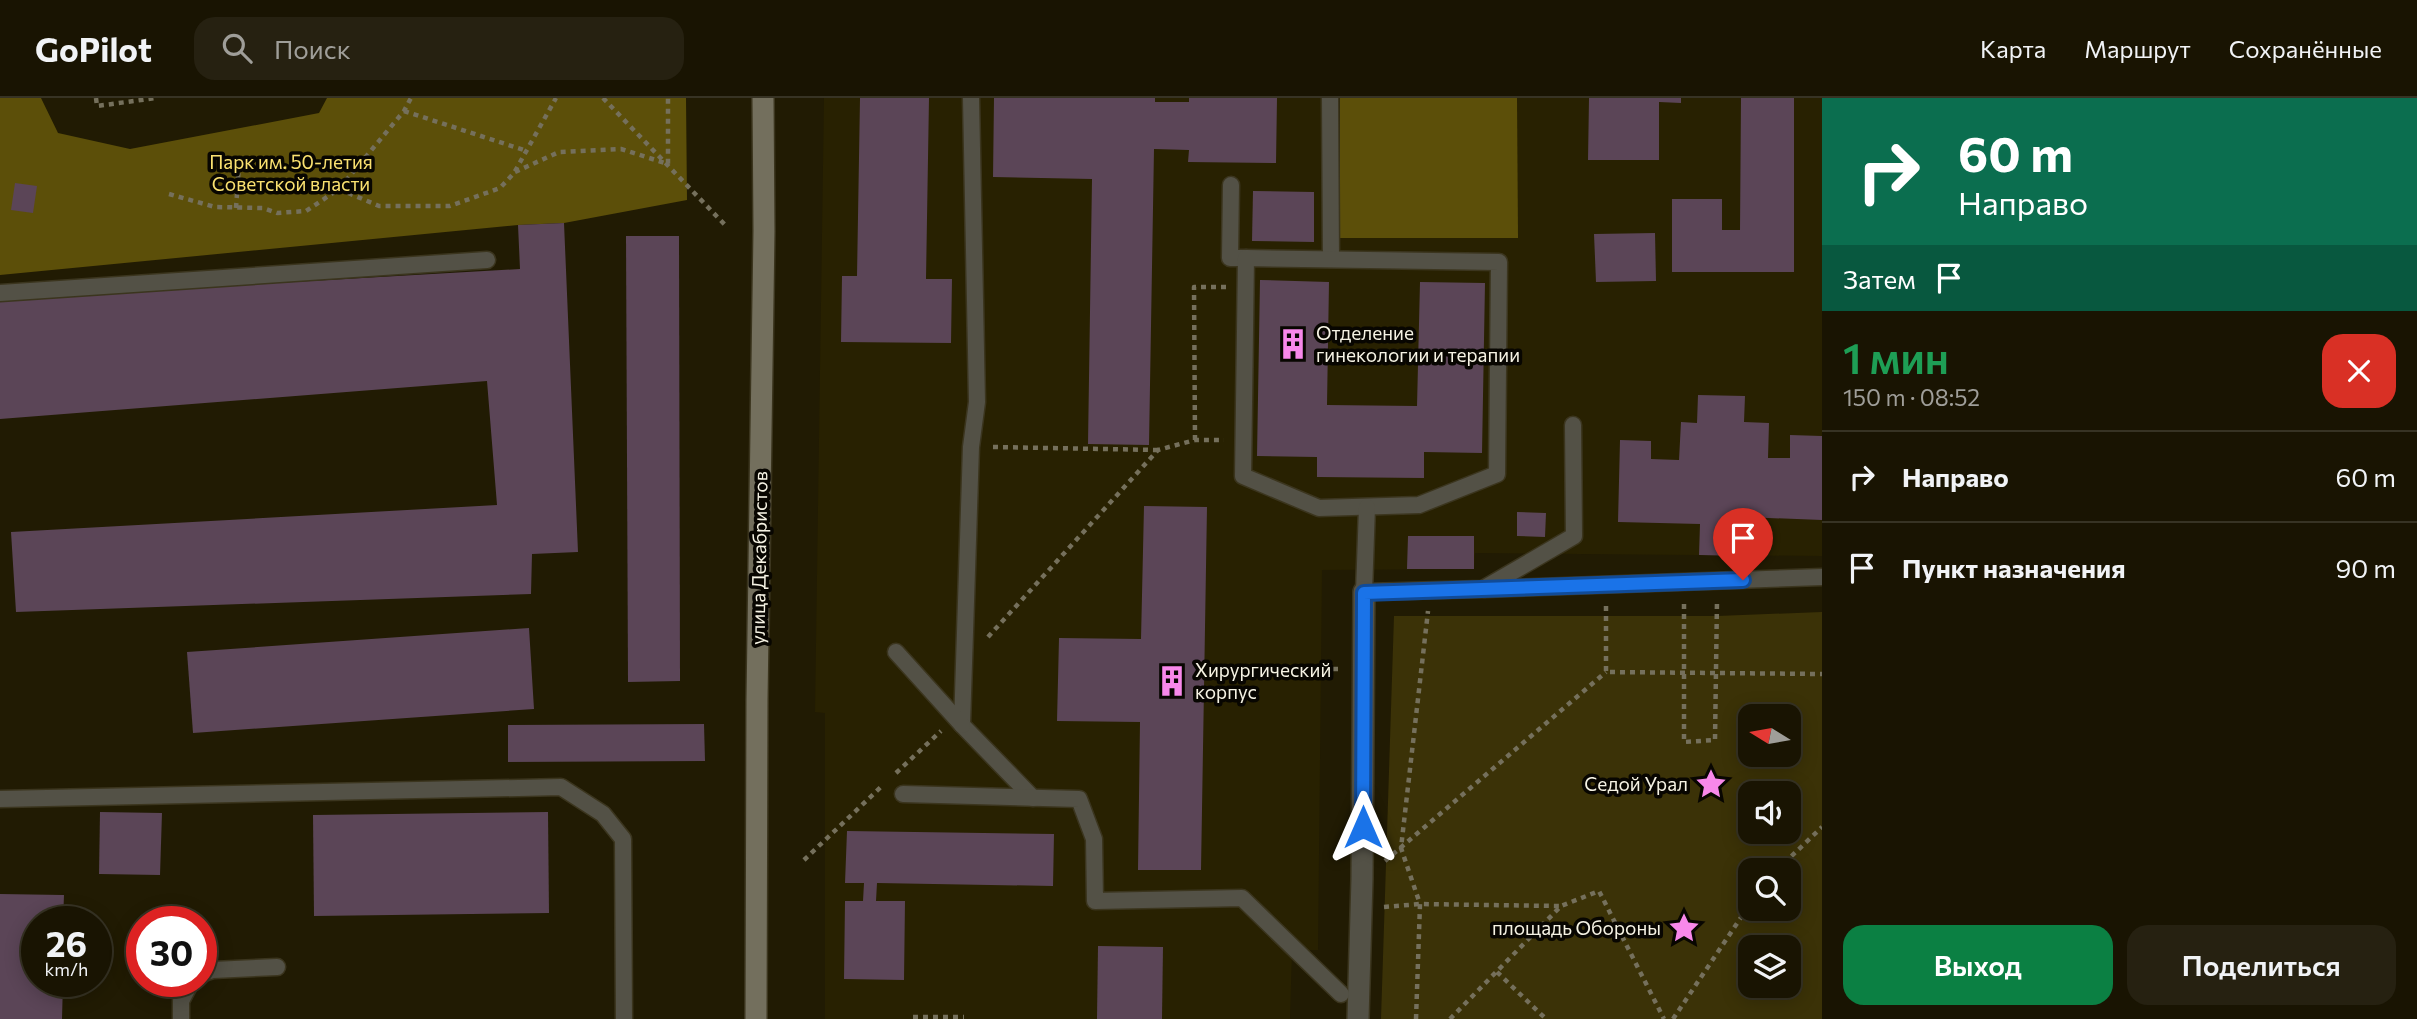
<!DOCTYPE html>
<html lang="ru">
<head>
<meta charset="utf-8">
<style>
	body { margin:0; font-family:Commissioner,sans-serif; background:#262111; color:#f1f3f6; height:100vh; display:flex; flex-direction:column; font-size:26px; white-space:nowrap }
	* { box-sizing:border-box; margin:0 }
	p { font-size:23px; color:#9f9e99 }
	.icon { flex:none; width:38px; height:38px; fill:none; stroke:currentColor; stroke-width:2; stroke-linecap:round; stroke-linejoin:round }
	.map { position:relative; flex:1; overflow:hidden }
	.details { display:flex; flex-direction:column; background:#191402; width:595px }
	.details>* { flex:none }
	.guide { background:#0b6e4f; color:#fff; overflow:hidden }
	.needle { width:46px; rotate:281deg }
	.controls { position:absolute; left:1738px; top:606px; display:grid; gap:14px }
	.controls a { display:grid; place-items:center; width:63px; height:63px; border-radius:14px; background:#191402; box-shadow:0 4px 18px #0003,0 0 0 2px #373324; font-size:35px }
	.speed { position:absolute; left:21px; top:808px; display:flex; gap:14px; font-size:35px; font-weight:700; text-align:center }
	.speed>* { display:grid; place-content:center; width:91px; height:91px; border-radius:50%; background:#191402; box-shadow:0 4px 18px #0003,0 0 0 2px #373324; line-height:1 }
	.speed small { font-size:18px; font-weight:400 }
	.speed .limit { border:10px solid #d22; background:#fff; color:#111 }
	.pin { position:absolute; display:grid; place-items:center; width:60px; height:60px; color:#fff; margin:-72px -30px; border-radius:50% 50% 50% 0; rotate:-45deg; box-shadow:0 0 7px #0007 }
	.pin .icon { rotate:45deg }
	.me { position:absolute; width:77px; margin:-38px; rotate:0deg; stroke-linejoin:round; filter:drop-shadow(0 0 5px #0008) }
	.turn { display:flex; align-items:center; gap:24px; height:147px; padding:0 21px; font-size:32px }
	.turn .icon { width:91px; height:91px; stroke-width:2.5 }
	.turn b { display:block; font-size:49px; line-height:60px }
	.then { display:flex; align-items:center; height:66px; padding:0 21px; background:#0003; gap:14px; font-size:26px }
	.round { display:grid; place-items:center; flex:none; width:74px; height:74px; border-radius:21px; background:#262111 }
	.headline { display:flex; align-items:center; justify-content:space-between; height:119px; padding:0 21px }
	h1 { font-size:42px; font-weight:600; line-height:52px; color:#1e9e55 }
	.button { display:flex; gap:14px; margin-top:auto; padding:14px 21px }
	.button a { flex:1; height:80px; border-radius:21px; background:#0b8043; color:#fff; font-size:28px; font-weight:600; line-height:80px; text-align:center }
	.button a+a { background:#262111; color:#f1f3f6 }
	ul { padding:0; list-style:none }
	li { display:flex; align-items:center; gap:21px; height:91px; padding:0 21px; border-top:2px solid #373324 }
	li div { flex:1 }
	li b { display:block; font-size:26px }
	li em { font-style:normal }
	header { display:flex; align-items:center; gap:42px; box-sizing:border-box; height:98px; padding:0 35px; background:#191402; border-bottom:2px solid #373324 }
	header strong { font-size:33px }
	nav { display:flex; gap:38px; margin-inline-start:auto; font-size:24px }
	.search { width:490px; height:63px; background:#262111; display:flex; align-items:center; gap:18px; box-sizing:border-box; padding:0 24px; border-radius:21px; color:#9f9e99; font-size:26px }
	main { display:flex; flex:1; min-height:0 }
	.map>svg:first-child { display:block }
	.built { fill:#282101 }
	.green { fill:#3b3207; fill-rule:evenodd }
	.forest { fill:#5c4f09 }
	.building { fill:#5b4557 }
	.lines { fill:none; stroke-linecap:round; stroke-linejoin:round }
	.service-casing { stroke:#3b351e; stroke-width:19 }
	.minor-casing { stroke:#3b351e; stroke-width:24 }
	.secondary-casing { stroke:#3b351e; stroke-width:24 }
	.path { stroke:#75705c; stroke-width:4.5; stroke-dasharray:5 5; stroke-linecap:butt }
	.service { stroke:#535146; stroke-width:16 }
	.minor { stroke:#535146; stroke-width:21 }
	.secondary { stroke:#736f5d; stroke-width:21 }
	.route-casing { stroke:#114b97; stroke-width:18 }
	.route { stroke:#1a73e8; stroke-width:12 }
	.labels { text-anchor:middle; stroke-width:7; stroke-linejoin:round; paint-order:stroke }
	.park-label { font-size:19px; fill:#fae170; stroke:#080601 }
	.poi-label { font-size:19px; fill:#f6f3e4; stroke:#080601; text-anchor:start }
	.street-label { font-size:19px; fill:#f6f3e4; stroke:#080601 }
</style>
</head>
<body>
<header>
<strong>GoPilot</strong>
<div class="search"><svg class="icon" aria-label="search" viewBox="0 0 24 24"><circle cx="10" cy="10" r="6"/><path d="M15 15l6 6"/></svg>Поиск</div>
<nav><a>Карта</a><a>Маршрут</a><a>Сохранённые</a></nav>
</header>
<main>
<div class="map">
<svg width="1822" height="921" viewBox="0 0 1822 921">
	<rect width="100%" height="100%" fill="#211b03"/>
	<path class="built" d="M 824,0 L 1822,0 L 1822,458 L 1475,455 L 1474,471 L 1322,472 L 1318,852 L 1292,852 L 1290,921 L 825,921 L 825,615 L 815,614 Z"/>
	<path class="green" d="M 1822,514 L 1822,921 L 1381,921 L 1394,518 L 1717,518 ZM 1750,618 L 1788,618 L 1788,656 L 1750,656 ZM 1750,695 L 1788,695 L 1788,733 L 1750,733 ZM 1750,772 L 1788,772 L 1788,810 L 1750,810 ZM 1750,849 L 1788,849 L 1788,887 L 1750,887 Z"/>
	<g class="forest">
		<path d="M 0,0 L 41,0 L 58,35 L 130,51 L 319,15 L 327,0 L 686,0 L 687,102 L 564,125 L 518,127 L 0,177 Z"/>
		<path d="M 1340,0 L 1517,0 L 1518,140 L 1340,140 Z"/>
	</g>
	<g class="building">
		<path d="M 860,0 L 929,0 L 926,181 L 952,181 L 951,245 L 841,244 L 842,178 L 857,178 Z"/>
		<path d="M 994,0 L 1155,0 L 1155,4 L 1189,4 L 1189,0 L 1277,0 L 1276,65 L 1188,64 L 1189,52 L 1154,51 L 1149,347 L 1088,346 L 1092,81 L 993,79 Z"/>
		<path d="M 1589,0 L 1681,0 L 1681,5 L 1659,4 L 1659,62 L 1588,62 Z"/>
		<path d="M 1741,0 L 1794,0 L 1794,174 L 1672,174 L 1672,101 L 1722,101 L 1722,132 L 1740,132 Z"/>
		<path d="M 15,85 L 37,88 L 33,115 L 11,112 Z"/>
		<path d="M 1253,93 L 1314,94 L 1314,144 L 1252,143 Z"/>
		<path d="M 564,125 L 578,454 L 532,456 L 531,496 L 16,514 L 11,434 L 497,407 L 487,283 L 0,321 L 0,201 L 520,171 L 518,127 Z"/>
		<path d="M 1655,135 L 1656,183 L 1596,184 L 1594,136 Z"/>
		<path d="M 626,138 L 679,138 L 680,583 L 628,584 Z"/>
		<path d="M 1260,182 L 1329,184 L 1327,307 L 1417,308 L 1420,184 L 1485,185 L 1482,355 L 1424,354 L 1424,380 L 1317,379 L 1317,359 L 1257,358 Z"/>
		<path d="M 1698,297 L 1745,298 L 1744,324 L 1769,325 L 1768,360 L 1790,360 L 1790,337 L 1822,338 L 1822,422 L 1744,419 L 1743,458 L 1699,457 L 1700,426 L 1618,424 L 1620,342 L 1651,343 L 1651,361 L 1679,362 L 1681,324 L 1697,325 Z"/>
		<path d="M 1144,408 L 1207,409 L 1201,772 L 1138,772 L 1140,624 L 1057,623 L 1059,540 L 1141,541 Z"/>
		<path d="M 1517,414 L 1546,415 L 1545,439 L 1517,438 Z"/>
		<path d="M 1408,438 L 1474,438 L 1474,471 L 1407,471 Z"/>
		<path d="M 529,530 L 534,611 L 193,635 L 187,554 Z"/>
		<path d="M 704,626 L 705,663 L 508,664 L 508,627 Z"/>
		<path d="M 100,714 L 162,715 L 160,777 L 99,776 Z"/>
		<path d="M 548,714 L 549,815 L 314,818 L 313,717 Z"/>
		<path d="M 847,733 L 1054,736 L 1053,788 L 877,785 L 876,803 L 905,803 L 904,882 L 844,881 L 845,803 L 863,803 L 864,785 L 845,785 Z"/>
		<path d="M 0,796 L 64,797 L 63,824 L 37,824 L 37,884 L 63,884 L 62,921 L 0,921 Z"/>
		<path d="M 1098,848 L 1163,849 L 1162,921 L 1097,921 Z"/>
	</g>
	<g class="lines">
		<defs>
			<g id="service">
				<path d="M 971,0 L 977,304 L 971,349 L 962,627 L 1033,700"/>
				<path d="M 1330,0 L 1331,161"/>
				<path d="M 1231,87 L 1230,160 L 1246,160"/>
				<path d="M 1246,160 L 1499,164 L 1497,376 L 1419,407 L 1319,410 L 1243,378 Z"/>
				<path d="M 0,195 L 487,162"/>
				<path d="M 1367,409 L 1364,494 L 1483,491 L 1574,438 L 1573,327"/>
				<path d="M 1485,491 L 1822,479"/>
				<path d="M 896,554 L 962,627"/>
				<path d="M 903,696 L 1079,701 L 1094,741 L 1095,803 L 1242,800 L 1341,896"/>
				<path d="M 0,701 L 561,689 L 603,716 L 623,741 L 624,921"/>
				<path d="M 201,876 L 213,872 L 277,869"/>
				<path d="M 181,921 L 181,903 L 191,884"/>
			</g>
			<path id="minor" d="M 1358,921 L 1362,781 L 1364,494"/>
			<path id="secondary" d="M 756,921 L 757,602 L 764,133 L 763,0"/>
		</defs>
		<use href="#service" class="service-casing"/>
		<use href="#minor" class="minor-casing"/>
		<use href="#secondary" class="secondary-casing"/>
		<g class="path">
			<path d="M 96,0 L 97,8 L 156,0"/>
			<path d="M 603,0 L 727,129"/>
			<path d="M 404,13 L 527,53"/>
			<path d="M 515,74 L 559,54 L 621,51 L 668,66 L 668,0"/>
			<path d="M 339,91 L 379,108 L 450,108 L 500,90 L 514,75 L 556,0"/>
			<path d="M 169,96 L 215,109 L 263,110 L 277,115 L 306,113 L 339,91 L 404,13 L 411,0"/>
			<path d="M 236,110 L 239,67"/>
			<path d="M 1195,342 L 1194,189 L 1226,189"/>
			<path d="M 993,349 L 1158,352"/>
			<path d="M 1684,506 L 1684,644 L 1715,642 L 1717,502"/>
			<path d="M 1606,508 L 1606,574 L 1822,576"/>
			<path d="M 988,539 L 1158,352 L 1195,342 L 1224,342"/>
			<path d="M 1233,571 L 1341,571"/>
			<path d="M 896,675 L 941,633"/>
			<path d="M 804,762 L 882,688"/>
			<path d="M 1385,763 L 1606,574"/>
			<path d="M 1777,772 L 1822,729"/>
			<path d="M 1384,809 L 1420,806 L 1560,808"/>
			<path d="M 1497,874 L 1546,921"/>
			<path d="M 913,919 L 964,919"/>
			<path d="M 1416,921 L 1420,806 L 1401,750 L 1428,513"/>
			<path d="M 1450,921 L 1561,808 L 1599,793 L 1664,921"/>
			<path d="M 1673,921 L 1750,806"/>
		</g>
		<use href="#service" class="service"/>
		<use href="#minor" class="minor"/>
		<use href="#secondary" class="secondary"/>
	</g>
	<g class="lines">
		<defs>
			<path id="route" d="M 1363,729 L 1364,495 L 1743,482"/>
		</defs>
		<use href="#route" class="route-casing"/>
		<use href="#route" class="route"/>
	</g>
	<defs>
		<symbol id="building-bare" viewBox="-9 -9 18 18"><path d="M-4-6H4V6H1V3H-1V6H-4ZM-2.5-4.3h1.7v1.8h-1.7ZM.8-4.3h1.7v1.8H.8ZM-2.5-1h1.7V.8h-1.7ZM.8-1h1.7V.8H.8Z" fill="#f888ea" stroke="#080601" stroke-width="2.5" paint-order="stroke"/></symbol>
		<symbol id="sight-bare" viewBox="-9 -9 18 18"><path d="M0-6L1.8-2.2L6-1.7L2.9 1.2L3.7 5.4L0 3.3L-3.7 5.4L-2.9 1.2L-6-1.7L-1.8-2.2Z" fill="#f888ea" stroke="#080601" stroke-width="2.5" paint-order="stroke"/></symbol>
	</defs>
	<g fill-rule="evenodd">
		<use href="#building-bare" x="1271" y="224" width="44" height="44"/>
		<use href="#building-bare" x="1150" y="561" width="44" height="44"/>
		<use href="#sight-bare" x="1689" y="664" width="44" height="44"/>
		<use href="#sight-bare" x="1662" y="808" width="44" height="44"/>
	</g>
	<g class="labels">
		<g class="park-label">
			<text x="291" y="71">Парк им. 50-летия<tspan x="291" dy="22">Советской власти</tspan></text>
		</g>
		<g class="poi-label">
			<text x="1316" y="242">Отделение<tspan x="1316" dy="22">гинекологии и терапии</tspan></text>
			<text x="1195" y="579">Хирургический<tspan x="1195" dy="22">корпус</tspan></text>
			<text x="1688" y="693" text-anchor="end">Седой Урал</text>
			<text x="1661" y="837" text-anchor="end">площадь Обороны</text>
		</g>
		<g class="street-label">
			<text transform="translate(759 460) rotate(-89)" y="7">улица Декабристов</text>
		</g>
	</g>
</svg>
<div class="controls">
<a><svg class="needle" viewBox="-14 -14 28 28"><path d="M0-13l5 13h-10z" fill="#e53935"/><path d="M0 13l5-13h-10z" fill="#9f9e99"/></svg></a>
<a><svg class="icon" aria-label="sound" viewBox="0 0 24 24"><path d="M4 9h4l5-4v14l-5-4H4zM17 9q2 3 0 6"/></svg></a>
<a><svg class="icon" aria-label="search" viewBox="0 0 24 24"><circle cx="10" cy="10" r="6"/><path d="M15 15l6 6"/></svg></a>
<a><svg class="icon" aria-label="layers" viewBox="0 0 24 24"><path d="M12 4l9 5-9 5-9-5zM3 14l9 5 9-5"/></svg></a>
</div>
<div class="speed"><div>26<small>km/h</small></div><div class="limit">30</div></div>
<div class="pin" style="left:1743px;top:482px;background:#d93025"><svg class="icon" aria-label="arrive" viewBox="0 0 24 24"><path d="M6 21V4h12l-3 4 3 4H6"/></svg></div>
<svg class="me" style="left:1363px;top:729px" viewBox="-20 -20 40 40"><path d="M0-17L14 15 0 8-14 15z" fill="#1a73e8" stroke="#fff" stroke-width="4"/></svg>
</div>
<section class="details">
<div class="guide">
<div class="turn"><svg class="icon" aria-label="right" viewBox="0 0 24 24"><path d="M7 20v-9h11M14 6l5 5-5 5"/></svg><div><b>60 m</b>Направо</div></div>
<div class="then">Затем<svg class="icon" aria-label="arrive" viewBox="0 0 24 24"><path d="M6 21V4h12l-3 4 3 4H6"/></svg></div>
</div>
<div class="headline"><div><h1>1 мин</h1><p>150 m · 08:52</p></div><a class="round" style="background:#d93025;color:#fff"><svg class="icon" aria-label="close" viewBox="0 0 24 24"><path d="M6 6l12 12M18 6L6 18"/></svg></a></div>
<ul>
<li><svg class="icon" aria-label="right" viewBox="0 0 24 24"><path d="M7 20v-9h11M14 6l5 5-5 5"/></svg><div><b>Направо</b></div><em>60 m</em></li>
<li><svg class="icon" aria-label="arrive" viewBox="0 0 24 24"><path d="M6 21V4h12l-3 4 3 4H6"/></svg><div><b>Пункт назначения</b></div><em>90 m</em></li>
</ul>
<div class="button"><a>Выход</a><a>Поделиться</a></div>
</section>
</main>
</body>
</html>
